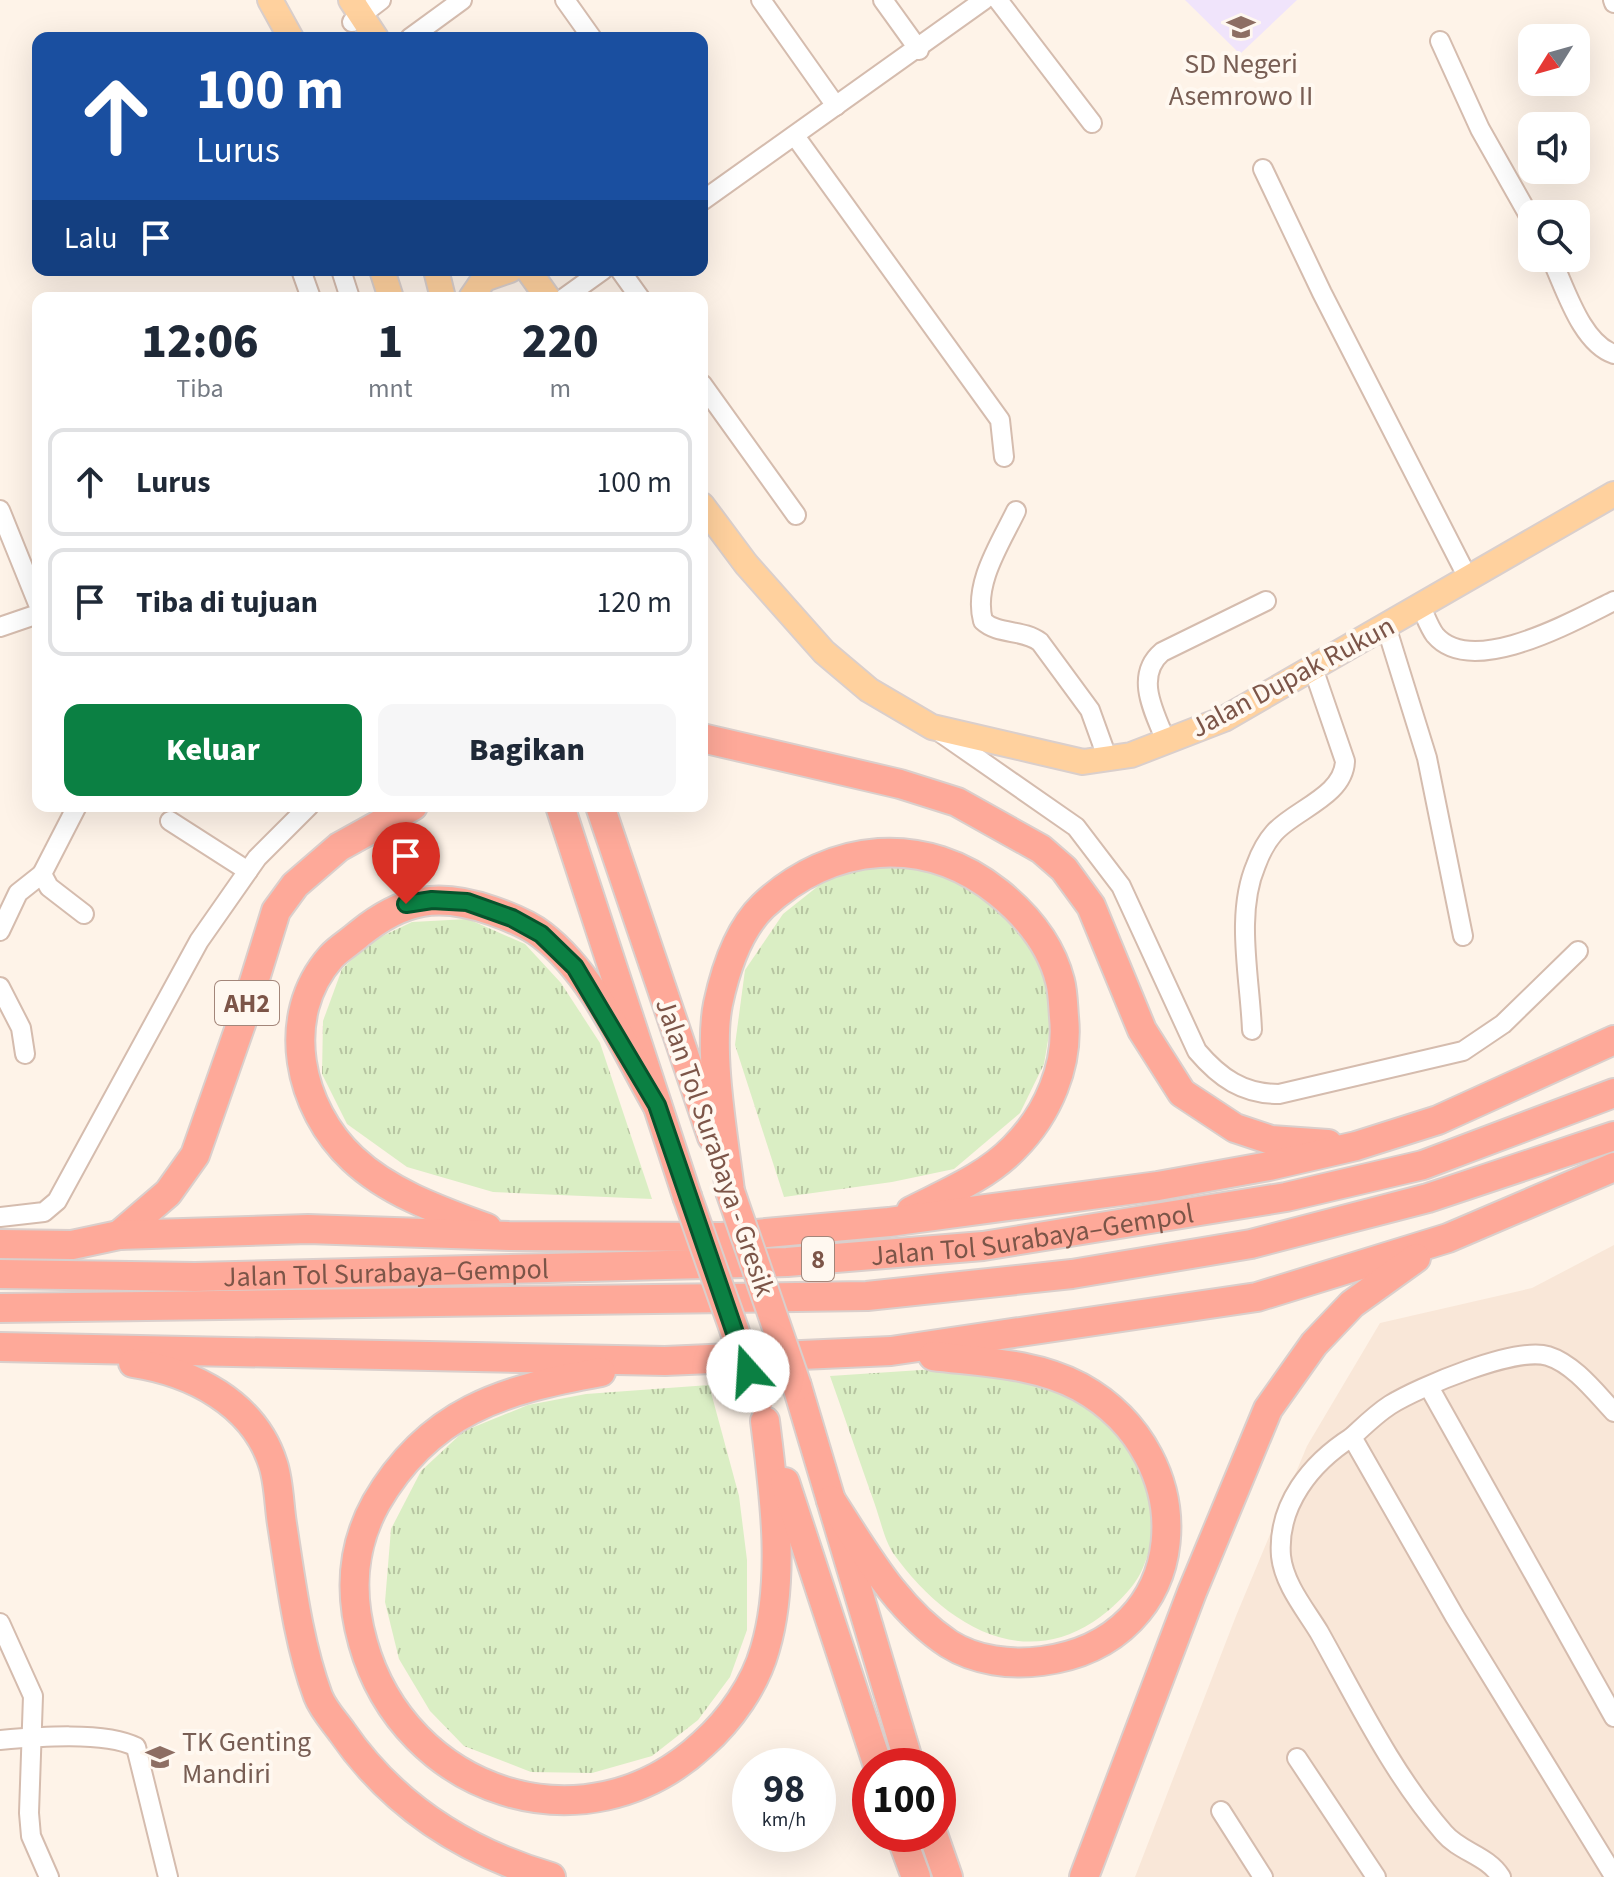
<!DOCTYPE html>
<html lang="id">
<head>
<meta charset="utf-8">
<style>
	body { margin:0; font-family:"Source Sans 3",sans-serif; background:#f6f6f7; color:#1f2937; height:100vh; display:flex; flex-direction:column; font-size:30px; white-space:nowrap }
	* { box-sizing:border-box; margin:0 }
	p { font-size:26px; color:#747a83 }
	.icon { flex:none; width:44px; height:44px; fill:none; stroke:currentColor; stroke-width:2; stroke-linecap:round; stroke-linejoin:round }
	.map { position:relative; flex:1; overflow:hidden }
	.drawer { position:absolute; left:32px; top:292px; width:676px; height:520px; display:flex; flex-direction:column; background:#fff; border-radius:16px; box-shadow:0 8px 32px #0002 }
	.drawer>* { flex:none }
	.hud { position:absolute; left:32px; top:32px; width:676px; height:244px; border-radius:16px; box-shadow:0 8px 32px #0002; background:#1a4fa0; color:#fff; overflow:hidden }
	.needle { width:52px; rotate:233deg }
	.buttons { position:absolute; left:1518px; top:24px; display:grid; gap:16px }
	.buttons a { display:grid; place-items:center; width:72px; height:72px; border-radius:16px; background:#fff; box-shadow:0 8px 32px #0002; font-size:40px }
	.speed { position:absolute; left:732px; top:1748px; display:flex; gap:16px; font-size:40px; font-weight:700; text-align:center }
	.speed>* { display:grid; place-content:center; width:104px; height:104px; border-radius:50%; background:#fff; box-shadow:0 8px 32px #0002; line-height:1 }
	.speed small { font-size:20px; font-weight:400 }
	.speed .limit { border:12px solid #d22; background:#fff; color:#111 }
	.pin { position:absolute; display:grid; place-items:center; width:68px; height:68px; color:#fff; margin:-82px -34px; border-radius:50% 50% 50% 0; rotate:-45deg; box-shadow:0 0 8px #0007 }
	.pin .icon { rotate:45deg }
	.me { position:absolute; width:88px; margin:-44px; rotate:341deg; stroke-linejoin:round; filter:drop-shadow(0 0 6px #0008) }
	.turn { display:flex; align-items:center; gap:28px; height:168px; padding:0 32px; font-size:36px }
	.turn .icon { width:104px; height:104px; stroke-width:2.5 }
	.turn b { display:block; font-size:56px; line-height:68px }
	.then { display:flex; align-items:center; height:76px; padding:0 32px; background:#0003; gap:16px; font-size:30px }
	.eta { display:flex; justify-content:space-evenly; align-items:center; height:136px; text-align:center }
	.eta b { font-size:48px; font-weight:800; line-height:56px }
	.action { display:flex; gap:16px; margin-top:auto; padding:16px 32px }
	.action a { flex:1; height:92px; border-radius:16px; background:#0b8043; color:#fff; font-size:32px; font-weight:800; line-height:92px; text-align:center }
	.action a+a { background:#f6f6f7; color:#1f2937 }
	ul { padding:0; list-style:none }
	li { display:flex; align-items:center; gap:24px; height:108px; margin:0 16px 12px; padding:0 16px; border:4px solid #e0e1e3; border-radius:16px }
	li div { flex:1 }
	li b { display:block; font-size:30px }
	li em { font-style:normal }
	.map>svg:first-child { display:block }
	.residential { fill:#f9e7d8 }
	.education { fill:#f0e4fb }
	.grass { fill:url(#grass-tufts) }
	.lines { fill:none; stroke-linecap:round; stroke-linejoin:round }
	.minor-casing { stroke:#d5bcae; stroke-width:22 }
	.major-casing { stroke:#dacfcc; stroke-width:28 }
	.highway-casing { stroke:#dacfcc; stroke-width:32 }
	.minor { stroke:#fff; stroke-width:18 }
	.major { stroke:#ffd19e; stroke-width:24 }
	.highway { stroke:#fea999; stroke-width:28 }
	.highway-bridge-casing { stroke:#dacfcc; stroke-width:32; stroke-linecap:butt }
	.highway-bridge { stroke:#fea999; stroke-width:28 }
	.route-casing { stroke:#07532c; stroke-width:20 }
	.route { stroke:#0b8043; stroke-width:14 }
	.labels { text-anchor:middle; stroke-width:8; stroke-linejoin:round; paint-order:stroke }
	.shield { fill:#fff8f0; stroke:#a3867a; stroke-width:2 }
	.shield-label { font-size:26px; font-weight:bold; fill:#7c5548 }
	.education-label { font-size:28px; fill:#785e54; stroke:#fff8f0 }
	.street-label { font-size:28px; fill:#7c5548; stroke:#fff8f0 }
</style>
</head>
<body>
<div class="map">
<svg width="1614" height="1877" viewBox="0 0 1614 1877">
	<defs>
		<pattern id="grass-tufts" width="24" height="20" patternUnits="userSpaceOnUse" patternTransform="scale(2)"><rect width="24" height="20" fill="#daeec4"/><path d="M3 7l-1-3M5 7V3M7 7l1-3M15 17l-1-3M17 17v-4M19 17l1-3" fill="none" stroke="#b6c4a1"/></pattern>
	</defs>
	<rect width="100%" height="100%" fill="#fef3e8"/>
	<path class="residential" d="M 1614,1245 L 1614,1877 L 1135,1877 L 1236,1616 L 1307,1446 L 1380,1323 L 1532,1288 Z"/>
	<path class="education" d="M 1185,0 L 1297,0 L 1240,54 Z"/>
	<g class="grass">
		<path d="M 875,861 L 929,861 L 1016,919 L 1043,962 L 1052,1017 L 1044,1064 L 1020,1113 L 954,1169 L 892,1182 L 784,1197 L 735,1045 L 745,970 L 783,914 L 827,879 Z"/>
		<path d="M 468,919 L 525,944 L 561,983 L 600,1043 L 652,1199 L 493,1192 L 407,1167 L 347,1124 L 322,1074 L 323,1021 L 342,969 L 370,942 L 412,922 Z"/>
		<path d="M 936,1369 C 965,1370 999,1367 1027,1373 C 1111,1393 1181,1484 1142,1570 C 1133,1590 1111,1610 1093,1622 C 1016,1672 939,1618 893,1553 C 884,1539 880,1518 874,1502 C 859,1460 845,1418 830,1376 Z"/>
		<path d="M 709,1385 L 739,1496 L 747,1560 L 747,1630 L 730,1677 L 698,1720 L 652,1756 L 592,1773 L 531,1772 L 464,1746 L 430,1711 L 399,1659 L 385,1602 L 391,1529 L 421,1471 L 464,1431 L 528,1405 L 586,1394 Z"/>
	</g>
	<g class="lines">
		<defs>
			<g id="minor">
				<path d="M 565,0 L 592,38"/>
				<path d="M 761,0 L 836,106"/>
				<path d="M 883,0 L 919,50"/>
				<path d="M 998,0 L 1092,123"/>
				<path d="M 1613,0 L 1614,3"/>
				<path d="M 352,22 L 381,0"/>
				<path d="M 410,38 L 462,0"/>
				<path d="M 1440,41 L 1480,129 L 1532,221"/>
				<path d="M 795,136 L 1000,420 L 1004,457"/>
				<path d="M 1263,169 L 1322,293 L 1469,580"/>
				<path d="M 702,201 L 984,0"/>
				<path d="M 1551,258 C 1565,287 1581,343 1614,354"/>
				<path d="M 301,270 L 311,298"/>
				<path d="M 341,270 L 350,298"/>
				<path d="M 620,270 L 640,298"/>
				<path d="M 564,298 L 603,270"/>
				<path d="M 702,384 L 796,515"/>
				<path d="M 0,510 L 38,604"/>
				<path d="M 1016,511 C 1000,544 973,584 983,621 C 998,635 1023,629 1040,642 L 1090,710 L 1108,760"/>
				<path d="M 1421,607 C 1425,615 1429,627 1435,635 C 1472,679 1575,620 1614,601"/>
				<path d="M 1386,626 L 1427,758 L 1463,936"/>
				<path d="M 0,627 L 38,614"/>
				<path d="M 941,733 L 1076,827 L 1121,886 L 1197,1051 C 1220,1078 1243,1094 1279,1094 L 1463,1051 L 1503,1024 L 1578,951"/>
				<path d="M 1166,741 C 1154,712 1134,676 1162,652 L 1266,601"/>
				<path d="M 77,806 L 42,874 L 49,887 L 84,914"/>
				<path d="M 170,821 L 248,871"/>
				<path d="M 0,931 L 18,893 L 42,874"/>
				<path d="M 0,987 L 21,1028 L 25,1054"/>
				<path d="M 1252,1030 C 1250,978 1235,914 1256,865 C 1260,854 1266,842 1274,833 C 1294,810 1344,796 1345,761 L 1313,668"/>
				<path d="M 0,1217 L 44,1212 L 57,1201 L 199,941 L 257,858 L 309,806"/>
				<path d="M 1429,1387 L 1614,1717"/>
				<path d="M 1614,1412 C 1596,1393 1574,1364 1548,1356 C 1516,1346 1419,1387 1390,1405 C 1376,1414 1364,1426 1352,1437 L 1455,1617 L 1614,1876"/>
				<path d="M 1352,1437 C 1311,1463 1277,1505 1281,1556 C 1284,1584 1305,1609 1319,1632 C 1357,1700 1392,1773 1444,1833 C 1460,1852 1487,1855 1501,1877"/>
				<path d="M 0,1623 L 33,1696 L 29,1813 L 31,1836 L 49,1877"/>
				<path d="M 0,1740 C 35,1737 106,1731 136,1747 L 168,1877"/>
				<path d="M 1297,1758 L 1376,1877"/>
				<path d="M 1221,1811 L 1263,1877"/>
			</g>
			<g id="major">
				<path d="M 270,0 L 291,38"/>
				<path d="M 351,0 L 376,38"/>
				<path d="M 382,270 L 391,298"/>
				<path d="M 436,270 L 443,298"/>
				<path d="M 528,270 L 548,298"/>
				<path d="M 471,298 L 484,279 L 510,270"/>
				<path d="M 702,505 L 746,564 L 824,652 L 869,690 L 932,727 L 1083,762 L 1131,755 L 1224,719 L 1614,494"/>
			</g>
			<g id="highway">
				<path d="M 702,738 L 900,784 L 957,802 L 1041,849 L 1064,869 L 1091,906 L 1142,1030 L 1182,1093 L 1235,1128 L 1271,1140 L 1328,1144"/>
				<path d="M 560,806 L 687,1196"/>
				<path d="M 600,806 L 712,1137"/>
				<path d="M 730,1191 C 724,1140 708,1053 718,1004 C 725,971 738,930 763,906 C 831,842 925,833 999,893 C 1026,915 1051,945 1060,981 C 1063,992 1063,1005 1064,1017 C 1069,1065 1048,1114 1014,1148 C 986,1177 946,1193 911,1211"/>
				<path d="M 487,1228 C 441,1211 389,1193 353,1159 C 299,1109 278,1017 331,957 C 338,949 350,942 359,934 C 403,898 439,892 493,911 C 510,917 528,924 542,935 C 595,976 624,1048 657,1105"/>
				<path d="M 119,1235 L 168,1193 L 195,1155 L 241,1024 L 276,911 L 295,885 L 339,847 L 413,806"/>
				<path d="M 0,1244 L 72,1245 L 119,1235 L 308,1229 L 509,1236 L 722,1237 L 889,1222 L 1158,1186 L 1269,1166 L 1356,1146 L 1438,1120 L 1614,1040"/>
				<path id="s1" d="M 0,1274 L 195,1277 L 787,1262 L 983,1246 L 1286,1197 L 1423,1165 L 1614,1093"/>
				<path d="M 0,1308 L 867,1296 L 1072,1274 L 1251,1244 L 1428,1198 L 1614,1136"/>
				<path d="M 0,1347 L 665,1361 L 891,1351 L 1257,1297 L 1448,1238 L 1614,1167"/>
				<path d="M 133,1363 C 192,1372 254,1403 273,1464 C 279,1482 279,1505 282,1524 C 291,1581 298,1642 318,1696 C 323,1709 334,1721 342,1732 C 393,1806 465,1852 551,1877"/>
				<path d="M 601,1372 C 502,1390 429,1411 376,1503 C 351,1548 349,1594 363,1643 C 405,1793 585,1854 703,1744 C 730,1720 755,1685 765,1649 C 786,1578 774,1493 765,1421"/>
				<path d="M 797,1386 L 910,1766"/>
				<path d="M 785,1482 L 878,1766"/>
				<path d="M 831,1500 C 865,1552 896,1609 949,1644 C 976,1661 1011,1665 1042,1661 C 1196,1641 1205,1456 1080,1387 C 1035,1363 981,1362 933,1356"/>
				<path d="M 900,1834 L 916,1877"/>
				<path d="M 933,1834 L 948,1877"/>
				<path d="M 1084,1877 L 1192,1592 L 1268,1409 L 1314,1344 L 1352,1304 L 1416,1258"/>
			</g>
		</defs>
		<use href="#minor" class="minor-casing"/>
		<use href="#major" class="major-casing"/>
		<use href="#highway" class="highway-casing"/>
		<use href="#minor" class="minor"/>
		<use href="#major" class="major"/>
		<use href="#highway" class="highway"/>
		<defs>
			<g id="highway-bridge">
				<path d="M 730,1191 L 797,1386"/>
				<path d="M 687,1196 L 759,1400"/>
			</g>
		</defs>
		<use href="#highway-bridge" class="highway-bridge-casing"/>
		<use href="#highway-bridge" class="highway-bridge"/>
	</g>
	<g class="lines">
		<defs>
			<path id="route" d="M 406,904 L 432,900 L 467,902 L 512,918 L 541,934 L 575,967 L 657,1105 L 748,1371"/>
		</defs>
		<use href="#route" class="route-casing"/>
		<use href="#route" class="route"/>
	</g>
	<defs>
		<symbol id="school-bare" viewBox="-9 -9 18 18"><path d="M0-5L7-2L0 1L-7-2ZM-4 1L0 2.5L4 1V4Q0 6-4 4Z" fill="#8d6e63" stroke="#fff8f0" stroke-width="2.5" paint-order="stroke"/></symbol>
	</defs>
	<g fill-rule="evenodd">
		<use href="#school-bare" x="1221" y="7" width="40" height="40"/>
		<use href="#school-bare" x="140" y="1737" width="40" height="40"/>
	</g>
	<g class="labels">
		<g class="shield">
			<rect x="215" y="981" width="64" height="44" rx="6"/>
			<rect x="802" y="1237" width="32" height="44" rx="6"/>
		</g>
		<g class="shield-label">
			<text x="247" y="1012">AH2</text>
			<text x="818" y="1268">8</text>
		</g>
		<g class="education-label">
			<text x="1241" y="73">SD Negeri<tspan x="1241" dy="32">Asemrowo II</tspan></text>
			<text x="182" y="1751" text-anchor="start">TK Genting<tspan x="182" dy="32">Mandiri</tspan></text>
		</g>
		<g class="street-label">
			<text transform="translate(1292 676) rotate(-28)" y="10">Jalan Dupak Rukun</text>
			<text transform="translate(716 1147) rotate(71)" y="10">Jalan Tol Surabaya - Gresik</text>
			<text dy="10" stroke="none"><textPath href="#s1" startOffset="1034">Jalan Tol Surabaya–Gempol</textPath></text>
			<text dy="10" stroke="none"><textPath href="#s1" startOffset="386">Jalan Tol Surabaya–Gempol</textPath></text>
		</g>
	</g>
</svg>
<div class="buttons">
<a><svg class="needle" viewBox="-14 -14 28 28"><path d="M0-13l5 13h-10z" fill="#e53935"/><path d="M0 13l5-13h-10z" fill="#747a83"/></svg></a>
<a><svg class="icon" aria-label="sound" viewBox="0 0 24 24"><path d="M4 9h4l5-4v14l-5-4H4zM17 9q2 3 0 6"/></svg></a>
<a><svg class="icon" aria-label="search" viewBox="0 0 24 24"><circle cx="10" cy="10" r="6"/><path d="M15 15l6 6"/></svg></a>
</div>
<div class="speed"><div>98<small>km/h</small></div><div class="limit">100</div></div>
<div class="pin" style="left:406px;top:904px;background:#d93025"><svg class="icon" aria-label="arrive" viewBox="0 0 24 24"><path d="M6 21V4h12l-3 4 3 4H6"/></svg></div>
<svg class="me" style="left:748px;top:1371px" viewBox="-20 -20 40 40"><circle r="19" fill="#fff"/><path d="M0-13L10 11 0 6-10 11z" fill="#0b8043"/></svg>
<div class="hud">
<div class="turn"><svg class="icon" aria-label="ahead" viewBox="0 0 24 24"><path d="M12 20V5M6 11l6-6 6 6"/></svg><div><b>100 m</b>Lurus</div></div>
<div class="then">Lalu<svg class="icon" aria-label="arrive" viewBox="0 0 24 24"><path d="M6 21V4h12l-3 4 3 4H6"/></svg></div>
</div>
<section class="drawer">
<div class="eta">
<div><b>12:06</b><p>Tiba</p></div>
<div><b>1</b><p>mnt</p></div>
<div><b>220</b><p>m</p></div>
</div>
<ul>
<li><svg class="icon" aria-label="ahead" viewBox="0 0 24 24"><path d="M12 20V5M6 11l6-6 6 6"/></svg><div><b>Lurus</b></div><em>100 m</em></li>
<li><svg class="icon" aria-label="arrive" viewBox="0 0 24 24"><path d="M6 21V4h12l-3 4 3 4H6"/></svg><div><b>Tiba di tujuan</b></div><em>120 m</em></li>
</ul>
<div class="action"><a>Keluar</a><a>Bagikan</a></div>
</section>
</div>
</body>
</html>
